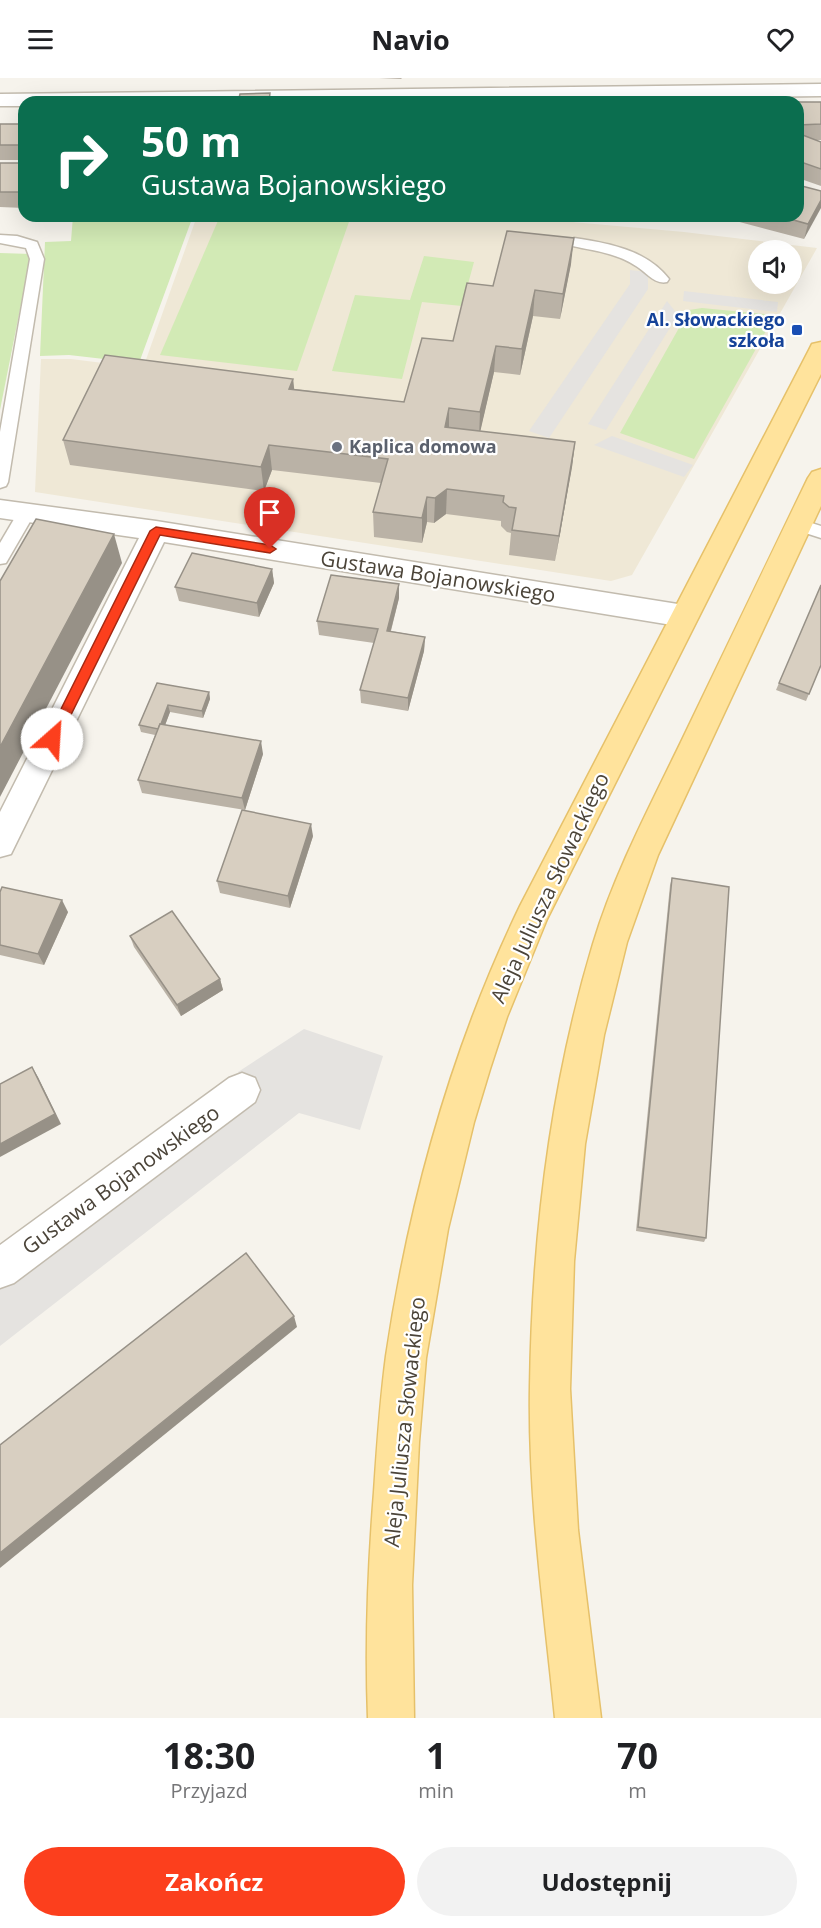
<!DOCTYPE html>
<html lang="pl">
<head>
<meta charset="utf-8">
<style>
	body { margin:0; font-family:"Open Sans",sans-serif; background:#f2f2f2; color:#202124; height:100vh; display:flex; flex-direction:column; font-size:22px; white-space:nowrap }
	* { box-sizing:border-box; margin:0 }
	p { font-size:20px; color:#757577 }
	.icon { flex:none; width:33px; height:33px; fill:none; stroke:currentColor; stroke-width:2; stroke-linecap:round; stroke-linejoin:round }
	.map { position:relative; height:1640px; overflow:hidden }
	.side { display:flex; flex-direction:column; background:#fff; flex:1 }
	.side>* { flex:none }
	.guide { position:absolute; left:18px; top:18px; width:786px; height:126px; border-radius:18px; box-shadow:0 6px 24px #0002; background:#0b6e4f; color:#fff; overflow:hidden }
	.controls { position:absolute; left:748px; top:162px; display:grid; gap:12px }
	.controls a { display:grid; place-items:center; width:54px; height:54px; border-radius:50%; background:#fff; box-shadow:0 6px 24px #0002; font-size:30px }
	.pin { position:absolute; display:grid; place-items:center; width:51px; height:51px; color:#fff; margin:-62px -26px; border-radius:50% 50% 50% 0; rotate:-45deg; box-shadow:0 0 6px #0007 }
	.pin .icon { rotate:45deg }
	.me { position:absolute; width:66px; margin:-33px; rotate:26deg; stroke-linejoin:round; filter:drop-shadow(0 0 4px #0008) }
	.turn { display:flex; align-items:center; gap:21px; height:126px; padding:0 24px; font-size:27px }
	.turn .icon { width:78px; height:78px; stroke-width:2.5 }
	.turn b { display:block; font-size:42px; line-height:51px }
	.eta { display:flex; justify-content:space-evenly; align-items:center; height:102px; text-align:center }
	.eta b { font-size:36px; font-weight:700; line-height:42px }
	.cta { display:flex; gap:12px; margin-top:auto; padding:12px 24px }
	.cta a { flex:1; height:69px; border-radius:36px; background:#fc3f1d; color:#fff; font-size:24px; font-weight:700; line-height:69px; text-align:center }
	.cta a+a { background:#f2f2f2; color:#202124 }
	header { display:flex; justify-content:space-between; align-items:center; height:78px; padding:0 24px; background:#fff; font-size:27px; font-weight:700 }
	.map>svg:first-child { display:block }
	.education { fill:#efe8d6; fill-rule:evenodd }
	.green { fill:#d2eab5 }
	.parking { fill:#e5e3e0 }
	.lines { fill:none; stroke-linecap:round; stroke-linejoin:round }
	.service-casing { stroke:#c2bbae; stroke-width:3 }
	.minor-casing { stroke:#c2bbae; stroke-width:3 }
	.primary-casing { stroke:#e6c16a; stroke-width:3 }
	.service { fill:#fff; fill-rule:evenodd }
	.minor { fill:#fff; fill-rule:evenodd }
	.primary { fill:#ffe39c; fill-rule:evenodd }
	.wall { fill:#bab2a6 }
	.shaded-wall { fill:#979187 }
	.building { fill:#d8cfc1; stroke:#979187; stroke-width:1.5 }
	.route { fill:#fc3f1d; stroke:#a42913; stroke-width:1.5 }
	.transit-dot { fill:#1a4fb4; stroke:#fff; stroke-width:2 }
	.worship-dot { fill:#6b7280; stroke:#fff; stroke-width:2 }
	.labels { text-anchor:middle; stroke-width:4.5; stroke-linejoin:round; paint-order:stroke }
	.far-transit-label { font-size:18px; font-weight:bold; fill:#164399; stroke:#fff; text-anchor:end }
	.far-worship-label { font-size:18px; font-weight:bold; fill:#5b616d; stroke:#fff; text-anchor:start }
	.street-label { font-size:21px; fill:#4b4439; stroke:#fff }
</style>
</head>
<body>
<header><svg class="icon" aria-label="menu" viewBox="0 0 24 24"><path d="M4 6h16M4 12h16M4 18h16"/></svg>Navio<svg class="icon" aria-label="heart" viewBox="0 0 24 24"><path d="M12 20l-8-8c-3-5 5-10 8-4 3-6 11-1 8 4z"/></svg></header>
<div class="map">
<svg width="821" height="1640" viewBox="0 0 821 1640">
	<rect width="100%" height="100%" fill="#f6f3ec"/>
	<path class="education" d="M 197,138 L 505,138 L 684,154 L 817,170 L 632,497 L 611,503 L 35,414 L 41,281 L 71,281 L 143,290 ZM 759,172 L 792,172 L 792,206 L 759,206 Z"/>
	<g class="green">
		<path d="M 73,138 L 193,138 L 139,285 L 69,277 L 40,278 L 45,164 L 71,163 Z"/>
		<path d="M 220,138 L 351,138 L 297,293 L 160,277 Z"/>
		<path d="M 0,175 L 31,176 L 0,332 Z"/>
		<path d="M 424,178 L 474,184 L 462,228 L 422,224 L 402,301 L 332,293 L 355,217 L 410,222 Z"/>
		<path d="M 702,230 L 775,237 L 694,381 L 620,355 L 689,232 Z"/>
	</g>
	<g class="parking">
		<path d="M 630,192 L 648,194 L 648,211 L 549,360 L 529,353 L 630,206 Z"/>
		<path d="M 684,213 L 778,224 L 777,234 L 683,223 Z"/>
		<path d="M 667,223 L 678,237 L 606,352 L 588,346 Z"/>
		<path d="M 612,358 L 693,387 L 684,399 L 594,367 Z"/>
		<path d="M 304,951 L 383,978 L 360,1052 L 299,1035 L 0,1268 L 0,1201 L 252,1014 L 238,994 Z"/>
	</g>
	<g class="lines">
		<defs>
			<g id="service">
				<path d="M 0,157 L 17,158 L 37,164 L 44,181 L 8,404 L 6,408 L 0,410 L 0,354 L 30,181 L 26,170 L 0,165 Z"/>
				<path d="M 574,160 C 608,165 647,172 669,201 L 667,204 C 655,207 646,194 636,188 C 615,174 592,173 569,167 L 567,164 Z"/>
				<path d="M 26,429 L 32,431 L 35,435 L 6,485 L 0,486 L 0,465 L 20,431 Z"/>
				<path d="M 799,441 L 821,448 L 821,460 L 793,451 L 790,447 L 793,443 Z"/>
			</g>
			<g id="minor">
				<path d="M 821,6 L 821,18 L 346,24 L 24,24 L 24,28 L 0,28 L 0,16 Z"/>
				<path d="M 0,422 L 156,443 L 684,527 L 694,530 L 698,538 L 694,546 L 684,549 L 164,464 L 11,776 L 0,779 L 0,734 L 139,460 L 0,440 Z"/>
				<path d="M 242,995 L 255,1000 L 260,1012 L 255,1024 L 14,1205 L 0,1210 L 0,1167 L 229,1000 Z"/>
			</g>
			<g id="primary">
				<path d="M 821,264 L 821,296 L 547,841 L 507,939 L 490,991 L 474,1044 L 448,1151 L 426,1280 L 419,1364 L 412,1507 L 414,1640 L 368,1640 C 365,1564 368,1489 374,1414 C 377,1368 380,1323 386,1278 C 409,1123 452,969 520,828 L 809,272 L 812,266 Z"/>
				<path d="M 821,391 L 821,428 L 658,777 L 627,864 L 604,957 L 585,1066 L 574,1183 L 570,1311 L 578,1452 L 601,1640 L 555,1640 C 544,1530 528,1420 530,1309 C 532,1161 550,1009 593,866 C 614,796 649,730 681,664 C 723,576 765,488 808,400 L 812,394 Z"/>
			</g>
		</defs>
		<use href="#service" class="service-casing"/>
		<use href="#minor" class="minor-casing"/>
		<use href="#primary" class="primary-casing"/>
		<use href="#service" class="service"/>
		<use href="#minor" class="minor"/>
		<use href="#primary" class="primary"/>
	</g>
	<g class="wall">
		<path d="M 379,0 L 402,0 L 401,1 Z"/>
		<path d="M 798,24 L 821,24 L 821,62 L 815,62 L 821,64 L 821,108 L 798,100 Z"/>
		<rect x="0" y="46" width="24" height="36"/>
		<path d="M 0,85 L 24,85 L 24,130 L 0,129 Z"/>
		<path d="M 821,113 L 804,161 L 732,142 L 733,138 L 798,138 Z"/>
		<path d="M 692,138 L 728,138 L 727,143 Z"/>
		<path d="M 571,186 L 560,241 L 533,238 L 520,297 L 494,294 L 480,353 L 575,364 L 572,389 L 555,483 L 509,477 L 511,455 L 507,454 L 501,448 L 501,443 L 446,436 L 434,445 L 427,444 L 422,465 L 374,459 L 373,434 L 381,405 L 272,392 L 264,413 L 70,387 L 63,362 L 293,301 L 294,311 L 404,324 L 453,263 L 493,208 Z"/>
		<path d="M 272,491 L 274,505 L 259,539 L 179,523 L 175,509 Z"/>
		<path d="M 399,520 L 391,553 L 425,559 L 424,573 L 408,633 L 361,625 L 360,612 L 374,565 L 319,557 L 317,543 Z"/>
		<path d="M 821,587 L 806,623 L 776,612 L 779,605 Z"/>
		<path d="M 157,605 L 209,614 L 210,621 L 203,640 L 170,634 L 165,647 L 263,676 L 245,732 L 142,715 L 138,702 L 155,657 L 141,654 L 139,647 Z"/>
		<path d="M 313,758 L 290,830 L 220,815 L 217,803 Z"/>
		<path d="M 672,800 L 706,1160 L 704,1164 L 636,1153 L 670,807 Z"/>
		<path d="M 0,814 L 68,834 L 44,887 L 0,877 Z"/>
		<path d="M 130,858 L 220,901 L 223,912 L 181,938 L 134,869 Z"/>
	</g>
	<g class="shaded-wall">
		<path d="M 821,122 L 821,130 L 804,161 L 808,146 Z"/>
		<path d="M 574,160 L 571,186 L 560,241 L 563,216 Z"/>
		<path d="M 535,212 L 533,238 L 520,297 L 522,271 Z"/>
		<path d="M 496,268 L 494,294 L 479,359 L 480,334 Z"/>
		<path d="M 293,301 L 296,327 L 289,311 Z"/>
		<path d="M 449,330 L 449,355 L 445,349 Z"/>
		<path d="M 575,364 L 572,389 L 555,483 L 559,458 Z"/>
		<path d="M 269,367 L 272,392 L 264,413 L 261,389 Z"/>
		<path d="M 447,411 L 446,436 L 434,445 L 435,420 Z"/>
		<path d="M 427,419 L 427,444 L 422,465 L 422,440 Z"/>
		<path d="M 114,456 L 122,485 L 0,719 L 0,669 Z"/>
		<path d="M 272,491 L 274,505 L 259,539 L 257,525 Z"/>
		<path d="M 399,506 L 399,520 L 387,567 L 387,553 Z"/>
		<path d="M 425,559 L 424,573 L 408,633 L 408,620 Z"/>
		<path d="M 209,614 L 210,621 L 203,640 L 202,633 Z"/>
		<path d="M 168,627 L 170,634 L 161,658 L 159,651 Z"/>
		<path d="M 261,663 L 263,676 L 245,732 L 242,720 Z"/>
		<path d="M 311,746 L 313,758 L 290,830 L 288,818 Z"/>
		<path d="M 62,822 L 68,834 L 44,887 L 38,876 Z"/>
		<path d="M 220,901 L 223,912 L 181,938 L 177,927 Z"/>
		<path d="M 32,989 L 38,999 L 61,1046 L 0,1079 L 0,1066 Z"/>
		<path d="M 294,1238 L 297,1249 L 0,1490 L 0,1475 Z"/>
	</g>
	<g class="building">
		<path d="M 270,15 L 269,24 L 238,24 L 240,16 Z"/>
		<path d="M 306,19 L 356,21 L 356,24 L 305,24 Z"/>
		<path d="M 546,20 L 547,24 L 499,24 L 498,22 Z"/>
		<path d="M 372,22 L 411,23 L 411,24 L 371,24 Z"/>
		<rect x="426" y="23" width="46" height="1"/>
		<path d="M 798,24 L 821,24 L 821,46 L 798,47 Z"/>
		<rect x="0" y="46" width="24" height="21"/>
		<path d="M 800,56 L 821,64 L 821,91 L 798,83 L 798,58 Z"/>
		<rect x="0" y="85" width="24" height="29"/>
		<path d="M 798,107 L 821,113 L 821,122 L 808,146 L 779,138 L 798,138 Z"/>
		<path d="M 507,153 L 574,160 L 563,216 L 535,212 L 522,271 L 496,268 L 480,334 L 449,330 L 445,349 L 575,364 L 559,458 L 512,452 L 516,430 L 509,429 L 503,424 L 504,418 L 447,411 L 435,420 L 427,419 L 422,440 L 373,434 L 388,381 L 269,367 L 261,389 L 63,362 L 105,277 L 293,301 L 289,311 L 404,324 L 422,260 L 453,263 L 467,205 L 493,208 Z"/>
		<path d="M 36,441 L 114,456 L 0,669 L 0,503 Z"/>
		<path d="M 192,475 L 272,491 L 257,525 L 175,509 Z"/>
		<path d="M 331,497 L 399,506 L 387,553 L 425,559 L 408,620 L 360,612 L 378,551 L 317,543 Z"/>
		<path d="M 821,507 L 821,587 L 809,616 L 779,605 Z"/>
		<path d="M 157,605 L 209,614 L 202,633 L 168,627 L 161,646 L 160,646 L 158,651 L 139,647 Z"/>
		<path d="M 160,646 L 261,663 L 242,720 L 138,702 Z"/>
		<path d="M 242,732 L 311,746 L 288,818 L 217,803 Z"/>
		<path d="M 672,800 L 729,809 L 706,1160 L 638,1149 Z"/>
		<path d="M 2,809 L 62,822 L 38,876 L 0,867 L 0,814 Z"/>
		<path d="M 172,833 L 220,901 L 177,927 L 130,858 Z"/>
		<path d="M 32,989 L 55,1036 L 0,1066 L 0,1006 Z"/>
		<path d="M 246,1175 L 294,1238 L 0,1475 L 0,1367 Z"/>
	</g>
	<path class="route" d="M 156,449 L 270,467 L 276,471 L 270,475 L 160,457 L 57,665 L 48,665 L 46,661 L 150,453 Z"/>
	<rect class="transit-dot" x="791" y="246" width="12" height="12" rx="3"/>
	<circle class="worship-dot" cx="337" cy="369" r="6"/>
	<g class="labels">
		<g class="far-transit-label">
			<text x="785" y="248">Al. Słowackiego<tspan x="785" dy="21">szkoła</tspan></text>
		</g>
		<g class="far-worship-label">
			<text x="349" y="375">Kaplica domowa</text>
		</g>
		<g class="street-label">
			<text transform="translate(438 499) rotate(9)" y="7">Gustawa Bojanowskiego</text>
			<text transform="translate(550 810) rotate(-65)" y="7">Aleja Juliusza Słowackiego</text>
			<text transform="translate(121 1102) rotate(-36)" y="7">Gustawa Bojanowskiego</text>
			<text transform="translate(405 1344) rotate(-84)" y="7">Aleja Juliusza Słowackiego</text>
		</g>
	</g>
</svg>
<div class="controls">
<a><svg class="icon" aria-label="sound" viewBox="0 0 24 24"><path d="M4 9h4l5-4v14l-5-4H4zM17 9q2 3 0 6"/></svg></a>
</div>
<div class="pin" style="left:270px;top:471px;background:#d93025"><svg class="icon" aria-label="arrive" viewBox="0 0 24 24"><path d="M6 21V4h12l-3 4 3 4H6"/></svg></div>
<svg class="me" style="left:52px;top:661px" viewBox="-20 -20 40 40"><circle r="19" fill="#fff"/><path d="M0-13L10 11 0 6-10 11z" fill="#fc3f1d"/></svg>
<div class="guide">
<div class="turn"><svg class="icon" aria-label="right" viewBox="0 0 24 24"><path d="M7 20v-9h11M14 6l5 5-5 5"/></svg><div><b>50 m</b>Gustawa Bojanowskiego</div></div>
</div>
</div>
<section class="side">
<div class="eta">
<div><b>18:30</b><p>Przyjazd</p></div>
<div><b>1</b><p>min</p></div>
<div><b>70</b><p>m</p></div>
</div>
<div class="cta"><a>Zakończ</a><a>Udostępnij</a></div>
</section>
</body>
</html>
